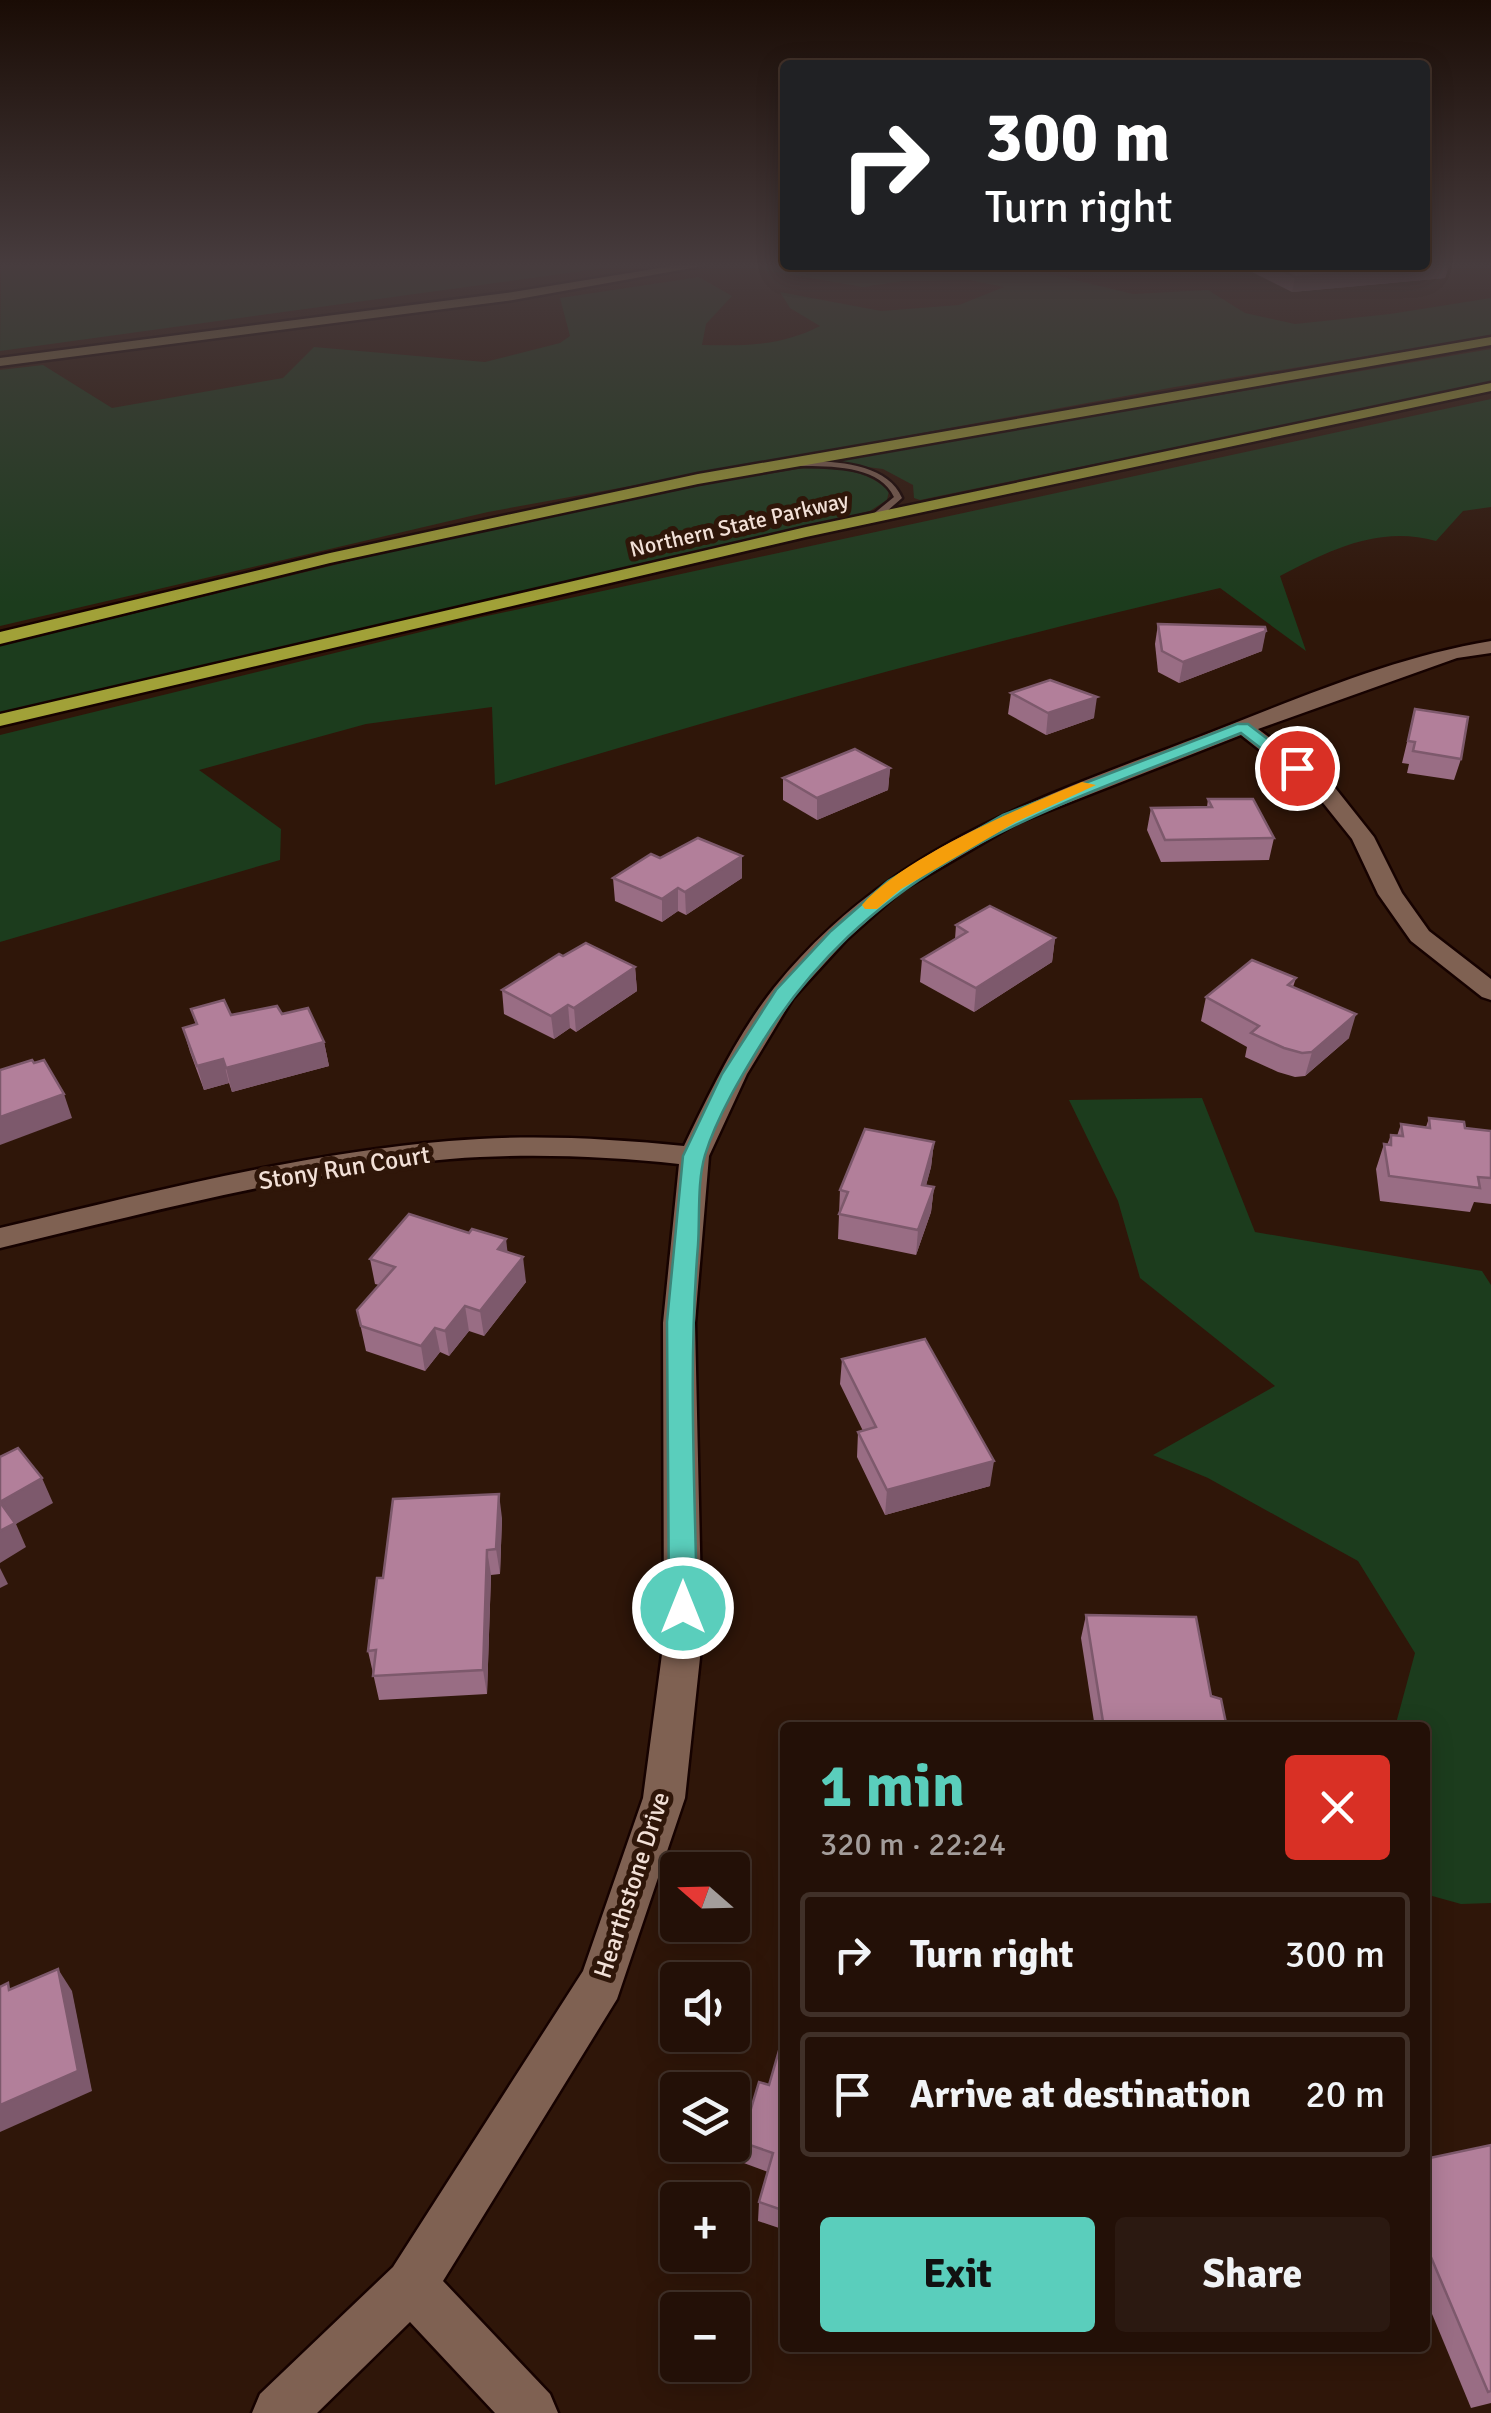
<!DOCTYPE html>
<html lang="en">
<head>
<meta charset="utf-8">
<style>
	body { margin:0; font-family:Signika,sans-serif; background:#2b1911; color:#f1f3f6; height:100vh; display:flex; flex-direction:column; font-size:38px; white-space:nowrap }
	* { box-sizing:border-box; margin:0 }
	p { font-size:32px; color:#a39d9b }
	.icon { flex:none; width:55px; height:55px; fill:none; stroke:currentColor; stroke-width:2; stroke-linecap:round; stroke-linejoin:round }
	.map { position:relative; flex:1; overflow:hidden }
	.drawer { position:absolute; left:780px; top:1722px; width:650px; height:630px; display:flex; flex-direction:column; background:#231007; border-radius:10px; box-shadow:0 5px 25px #0003,0 0 0 2px #403028 }
	.drawer>* { flex:none }
	.hud { position:absolute; left:780px; top:60px; width:650px; height:210px; border-radius:10px; box-shadow:0 5px 25px #0003,0 0 0 2px #403028; background:#202124; color:#fff; overflow:hidden }
	.needle { width:65px; rotate:290deg }
	.fabs { position:absolute; left:660px; top:1852px; display:grid; gap:20px }
	.fabs a { display:grid; place-items:center; width:90px; height:90px; border-radius:10px; background:#231007; box-shadow:0 5px 25px #0003,0 0 0 2px #403028; font-size:50px }
	.pin { position:absolute; display:grid; place-items:center; width:85px; height:85px; color:#fff; margin:-42px; border:5px solid #fff; border-radius:50%; box-shadow:0 2px 10px #0007 }
	.me { position:absolute; width:110px; margin:-55px; rotate:0deg; stroke-linejoin:round; filter:drop-shadow(0 0 8px #0008) }
	.turn { display:flex; align-items:center; gap:35px; height:210px; padding:0 40px; font-size:45px }
	.turn .icon { width:130px; height:130px; stroke-width:2.5 }
	.turn b { display:block; font-size:70px; line-height:85px }
	.round { display:grid; place-items:center; flex:none; width:105px; height:105px; border-radius:10px; background:#2b1911 }
	.summary { display:flex; align-items:center; justify-content:space-between; height:170px; padding:0 40px }
	h1 { font-size:60px; font-weight:700; line-height:75px; color:#5acebc }
	.button { display:flex; gap:20px; margin-top:auto; padding:20px 40px }
	.button a { flex:1; height:115px; border-radius:10px; background:#5acebc; color:#111; font-size:40px; font-weight:700; line-height:115px; text-align:center }
	.button a+a { background:#2b1911; color:#f1f3f6 }
	ul { padding:0; list-style:none }
	li { display:flex; align-items:center; gap:30px; height:125px; margin:0 20px 15px; padding:0 20px; border:5px solid #403028; border-radius:10px }
	li div { flex:1 }
	li b { display:block; font-size:38px }
	li em { font-style:normal }
	.map>svg:first-child { display:block }
	.green { fill:#1c3c1d }
	.lines { fill:none; stroke-linecap:round; stroke-linejoin:round }
	.lane-casing { stroke:#160200; stroke-width:5 }
	.street-casing { stroke:#160200; stroke-width:5 }
	.secondary-casing { stroke:#160200; stroke-width:5 }
	.highway-casing { stroke:#160200; stroke-width:5 }
	.lane { fill:#7f6152; fill-rule:evenodd }
	.street { fill:#7f6152; fill-rule:evenodd }
	.secondary { fill:#89744a; fill-rule:evenodd }
	.highway { fill:#a1a138; fill-rule:evenodd }
	.wall { fill:#996d84 }
	.shaded-wall { fill:#7d596c }
	.building { fill:#b27f9a; stroke:#7d596c; stroke-width:2.5 }
	.route { fill:#5acebc; stroke:#3a867a; stroke-width:2.5 }
	.slow { fill:#f59e0b }
	.labels { text-anchor:middle; stroke-width:10; stroke-linejoin:round; paint-order:stroke }
	.far-street-label { font-size:22px; fill:#f2e0d7; stroke:#2f1609 }
	.street-label { font-size:25px; fill:#f2e0d7; stroke:#2f1609 }
</style>
</head>
<body>
<div class="map">
<svg width="1491" height="2413" viewBox="0 0 1491 2413">
	<rect width="100%" height="100%" fill="#2f1609"/>
	<g class="green">
		<path d="M 254,265 L 269,268 L 626,265 L 0,351 L 1,265 Z"/>
		<path d="M 755,265 L 1013,265 L 1133,294 L 1208,290 L 1245,313 L 1295,324 L 1390,314 L 1491,298 L 1491,336 L 1175,387 L 488,512 L 0,626 L 0,370 L 43,365 L 112,408 L 283,378 L 314,347 L 485,362 L 560,343 L 570,336 L 560,298 L 699,277 L 732,296 L 706,324 L 702,345 C 744,346 782,346 820,326 L 790,308 L 780,292 L 881,311 L 959,305 L 1004,287 L 970,280 L 903,281 L 863,287 L 747,267 Z"/>
		<path d="M 1491,349 L 1491,382 L 920,500 L 914,498 L 913,485 L 883,469 L 827,462 Z"/>
		<path d="M 1491,399 L 1491,507 L 1463,511 L 1436,541 C 1379,525 1330,550 1280,576 L 1306,651 L 1220,588 C 976,644 735,712 495,785 L 492,707 L 366,724 L 199,770 L 281,829 L 280,860 L 0,942 L 0,735 L 482,617 Z"/>
		<path d="M 810,467 C 839,469 866,469 889,491 L 887,500 L 870,511 L 843,518 L 0,713 L 0,646 L 429,542 L 719,482 Z"/>
		<path d="M 1202,1098 L 1255,1232 L 1482,1271 L 1491,1285 L 1491,1903 L 1461,1904 L 1425,1894 L 1425,1728 L 1395,1727 L 1415,1653 L 1358,1561 L 1208,1478 L 1153,1455 L 1275,1386 L 1140,1278 L 1118,1201 L 1069,1100 Z"/>
	</g>
	<g class="lines">
		<defs>
			<path id="lane" d="M 788,462 C 824,460 886,460 902,498 L 878,519 L 872,519 L 872,515 L 894,497 C 879,463 822,466 791,466 Z"/>
			<path id="street" d="M 1491,641 L 1491,653 L 1457,658 L 1258,729 L 1332,784 L 1374,837 L 1402,893 L 1429,931 L 1491,979 L 1491,1000 L 1482,997 L 1411,941 L 1378,894 L 1352,839 L 1316,794 L 1241,735 L 1017,823 L 902,890 L 846,940 L 793,998 L 747,1074 L 709,1156 L 695,1323 L 702,1639 L 685,1798 L 617,1999 L 443,2281 L 550,2394 L 558,2413 L 495,2413 L 410,2322 L 317,2413 L 252,2413 L 260,2394 L 393,2267 L 583,1971 L 643,1798 L 664,1639 L 663,1323 L 679,1164 C 603,1156 526,1153 450,1159 C 298,1172 147,1213 0,1248 L 0,1228 C 148,1193 297,1154 449,1141 C 527,1134 607,1138 684,1146 C 710,1092 737,1035 774,988 C 890,845 1039,798 1204,735 C 1297,699 1393,657 1491,641 Z"/>
			<path id="secondary" d="M 678,265 L 708,265 L 513,300 L 0,366 L 0,358 L 513,292 Z"/>
			<g id="highway">
				<path d="M 1491,337 L 1491,345 L 698,484 L 330,563 L 0,644 L 0,632 L 330,553 L 698,474 Z"/>
				<path d="M 1491,383 L 1491,391 L 806,537 L 0,726 L 0,714 L 806,527 Z"/>
			</g>
		</defs>
		<use href="#lane" class="lane-casing"/>
		<use href="#street" class="street-casing"/>
		<use href="#secondary" class="secondary-casing"/>
		<use href="#highway" class="highway-casing"/>
		<use href="#lane" class="lane"/>
		<use href="#street" class="street"/>
		<use href="#secondary" class="secondary"/>
		<use href="#highway" class="highway"/>
	</g>
	<g class="wall">
		<path d="M 1238,265 L 1449,265 L 1445,278 L 1292,292 Z"/>
		<path d="M 1158,624 L 1262,651 L 1179,683 L 1158,672 L 1155,644 Z"/>
		<path d="M 1011,693 L 1094,718 L 1046,735 L 1008,714 Z"/>
		<path d="M 1415,709 L 1461,759 L 1454,780 L 1407,773 L 1409,764 L 1402,763 Z"/>
		<path d="M 890,768 L 888,790 L 817,820 L 783,800 L 783,778 Z"/>
		<path d="M 1208,799 L 1274,838 L 1269,860 L 1161,862 L 1147,830 L 1151,808 L 1207,807 Z"/>
		<path d="M 742,856 L 742,878 L 686,915 L 678,911 L 662,922 L 615,901 L 613,878 L 660,858 Z"/>
		<path d="M 956,925 L 1055,938 L 1052,962 L 974,1012 L 920,982 L 922,959 L 955,939 Z"/>
		<path d="M 563,956 L 635,967 L 637,991 L 576,1032 L 570,1028 L 554,1039 L 504,1014 L 502,990 Z"/>
		<path d="M 1296,978 L 1293,987 L 1349,1038 L 1305,1076 L 1295,1077 L 1278,1072 L 1245,1057 L 1247,1047 L 1201,1021 L 1206,997 Z"/>
		<path d="M 191,1009 L 231,1015 L 282,1014 L 324,1042 L 329,1066 L 232,1092 L 229,1083 L 204,1090 L 190,1052 L 183,1028 L 196,1025 Z"/>
		<path d="M 1429,1118 L 1465,1128 L 1491,1131 L 1491,1204 L 1474,1202 L 1470,1212 L 1380,1201 L 1376,1169 L 1384,1144 L 1387,1145 L 1391,1135 L 1397,1136 L 1401,1124 L 1426,1127 Z"/>
		<path d="M 934,1142 L 931,1167 L 926,1185 L 934,1187 L 931,1212 L 916,1255 L 838,1239 L 840,1190 Z"/>
		<path d="M 507,1252 L 526,1282 L 484,1336 L 469,1331 L 449,1356 L 440,1352 L 425,1371 L 366,1351 L 357,1310 L 379,1285 L 375,1284 L 370,1259 Z"/>
		<path d="M 842,1359 L 990,1486 L 885,1515 L 857,1457 L 858,1432 L 863,1431 L 840,1384 Z"/>
		<path d="M 502,1518 L 500,1574 L 491,1575 L 487,1694 L 379,1700 L 368,1651 L 383,1578 Z"/>
		<path d="M 1086,1615 L 1211,1696 L 1227,1728 L 1095,1728 L 1081,1638 Z"/>
		<path d="M 785,2030 L 785,2230 L 758,2221 L 759,2202 L 768,2172 L 741,2162 L 741,2142 L 769,2085 Z"/>
		<path d="M 1491,2145 L 1491,2403 L 1471,2408 L 1425,2297 L 1425,2159 Z"/>
	</g>
	<g class="shaded-wall">
		<path d="M 1430,265 L 1449,265 L 1445,278 L 1292,292 L 1295,277 Z"/>
		<path d="M 1266,631 L 1262,651 L 1179,683 L 1183,662 Z"/>
		<path d="M 1097,697 L 1094,718 L 1046,735 L 1048,713 Z"/>
		<path d="M 890,768 L 888,790 L 817,820 L 817,798 Z"/>
		<path d="M 742,856 L 742,878 L 686,915 L 685,892 Z"/>
		<path d="M 678,888 L 678,911 L 662,922 L 662,899 Z"/>
		<path d="M 1055,938 L 1052,962 L 974,1012 L 976,988 Z"/>
		<path d="M 635,967 L 637,991 L 576,1032 L 574,1008 Z"/>
		<path d="M 568,1005 L 570,1028 L 554,1039 L 551,1016 Z"/>
		<path d="M 1356,1014 L 1349,1038 L 1305,1076 L 1312,1052 Z"/>
		<path d="M 324,1042 L 329,1066 L 232,1092 L 226,1068 Z"/>
		<path d="M 223,1059 L 229,1083 L 204,1090 L 197,1066 Z"/>
		<path d="M 64,1094 L 72,1118 L 0,1145 L 0,1117 Z"/>
		<path d="M 934,1142 L 931,1167 L 920,1209 L 922,1185 Z"/>
		<path d="M 934,1187 L 931,1212 L 916,1255 L 918,1230 Z"/>
		<path d="M 506,1239 L 509,1264 L 498,1249 Z"/>
		<path d="M 523,1257 L 526,1282 L 484,1336 L 480,1311 Z"/>
		<path d="M 465,1306 L 469,1331 L 449,1356 L 445,1331 Z"/>
		<path d="M 435,1328 L 440,1352 L 425,1371 L 421,1346 Z"/>
		<path d="M 994,1461 L 990,1486 L 885,1515 L 887,1490 Z"/>
		<path d="M 42,1478 L 53,1503 L 16,1524 L 26,1547 L 0,1563 L 0,1502 Z"/>
		<path d="M 499,1494 L 502,1518 L 500,1574 L 496,1549 Z"/>
		<path d="M 487,1550 L 491,1575 L 487,1694 L 483,1670 Z"/>
		<path d="M 0,1568 L 8,1584 L 0,1588 Z"/>
		<path d="M 58,1969 L 72,1991 L 92,2091 L 0,2132 L 0,2105 Z"/>
	</g>
	<g class="building">
		<path d="M 1270,265 L 1430,265 L 1295,277 Z"/>
		<path d="M 1158,624 L 1265,627 L 1266,631 L 1183,662 L 1162,651 Z"/>
		<path d="M 1050,680 L 1097,697 L 1048,713 L 1011,693 Z"/>
		<path d="M 1415,709 L 1468,717 L 1461,759 L 1413,751 L 1415,742 L 1408,741 Z"/>
		<path d="M 855,749 L 890,768 L 817,798 L 783,778 Z"/>
		<path d="M 1208,799 L 1253,799 L 1274,838 L 1165,840 L 1151,808 L 1212,807 Z"/>
		<path d="M 698,838 L 742,856 L 685,892 L 678,888 L 662,899 L 613,878 L 651,854 L 660,858 Z"/>
		<path d="M 990,906 L 1055,938 L 976,988 L 922,959 L 967,932 L 956,925 Z"/>
		<path d="M 586,943 L 635,967 L 574,1008 L 568,1005 L 551,1016 L 502,990 L 559,954 L 563,956 Z"/>
		<path d="M 1252,960 L 1296,978 L 1288,985 L 1356,1014 L 1312,1052 L 1302,1053 L 1284,1048 L 1251,1033 L 1259,1026 L 1206,997 Z"/>
		<path d="M 224,1000 L 231,1015 L 277,1006 L 282,1014 L 308,1008 L 324,1042 L 226,1068 L 223,1059 L 197,1066 L 183,1028 L 197,1024 L 191,1009 Z"/>
		<path d="M 32,1060 L 34,1063 L 44,1060 L 64,1094 L 0,1117 L 0,1070 Z"/>
		<path d="M 1429,1118 L 1464,1122 L 1465,1128 L 1491,1131 L 1491,1178 L 1478,1177 L 1480,1188 L 1389,1176 L 1384,1144 L 1391,1145 L 1391,1135 L 1403,1136 L 1401,1124 L 1430,1128 Z"/>
		<path d="M 865,1129 L 934,1142 L 922,1185 L 934,1187 L 918,1230 L 839,1214 L 848,1192 L 840,1190 Z"/>
		<path d="M 409,1214 L 469,1233 L 472,1229 L 506,1239 L 498,1249 L 523,1257 L 480,1311 L 465,1306 L 445,1331 L 435,1328 L 421,1346 L 361,1326 L 357,1310 L 395,1267 L 370,1259 Z"/>
		<path d="M 925,1339 L 994,1461 L 887,1490 L 858,1432 L 876,1427 L 842,1359 Z"/>
		<path d="M 18,1448 L 42,1478 L 0,1502 L 0,1457 Z"/>
		<path d="M 499,1494 L 496,1549 L 487,1550 L 483,1670 L 373,1676 L 376,1650 L 368,1651 L 377,1578 L 383,1578 L 393,1499 Z"/>
		<path d="M 0,1502 L 15,1523 L 0,1531 Z"/>
		<path d="M 1086,1615 L 1196,1617 L 1211,1696 L 1221,1699 L 1227,1728 L 1104,1728 Z"/>
		<path d="M 58,1969 L 78,2071 L 0,2105 L 0,1987 L 8,1983 L 9,1990 Z"/>
		<path d="M 785,2030 L 785,2211 L 759,2202 L 773,2153 L 741,2142 L 759,2082 L 769,2085 Z"/>
		<path d="M 1491,2145 L 1491,2391 L 1488,2392 L 1425,2243 L 1425,2159 Z"/>
	</g>
	<linearGradient id="sky" x2="0" y2="1"><stop stop-color="#1a0c05"/><stop offset="0.44" stop-color="#473c3e"/><stop offset="1" stop-color="#473c3e" stop-opacity="0"/></linearGradient>
	<rect width="1491" height="603" fill="url(#sky)"/>
	<path class="route" d="M 1237,724 L 1248,724 L 1305,768 L 1292,772 L 1241,733 C 1050,809 879,857 763,1041 C 742,1075 717,1116 705,1155 C 697,1182 700,1217 698,1245 C 688,1366 695,1487 697,1608 L 693,1616 L 683,1620 L 673,1616 L 669,1608 L 667,1322 L 683,1156 L 722,1074 L 776,990 L 831,931 L 888,881 L 1003,815 Z"/>
	<path class="slow" d="M 1082,782 L 1096,785 L 1016,822 L 901,889 L 877,909 L 865,909 L 862,905 C 903,857 1022,807 1082,782 Z"/>
	<g class="labels">
		<g class="far-street-label">
			<text transform="translate(739 524) rotate(-13)" y="8">Northern State Parkway</text>
		</g>
		<g class="street-label">
			<text transform="translate(344 1167) rotate(-9)" y="9">Stony Run Court</text>
			<text transform="translate(631 1885) rotate(-72)" y="9">Hearthstone Drive</text>
		</g>
	</g>
</svg>
<div class="fabs">
<a><svg class="needle" viewBox="-14 -14 28 28"><path d="M0-13l5 13h-10z" fill="#e53935"/><path d="M0 13l5-13h-10z" fill="#a39d9b"/></svg></a>
<a><svg class="icon" aria-label="sound" viewBox="0 0 24 24"><path d="M4 9h4l5-4v14l-5-4H4zM17 9q2 3 0 6"/></svg></a>
<a><svg class="icon" aria-label="layers" viewBox="0 0 24 24"><path d="M12 4l9 5-9 5-9-5zM3 14l9 5 9-5"/></svg></a>
<a>+</a>
<a>−</a>
</div>
<div class="pin" style="left:1297px;top:768px;background:#d93025"><svg class="icon" aria-label="arrive" viewBox="0 0 24 24"><path d="M6 21V4h12l-3 4 3 4H6"/></svg></div>
<svg class="me" style="left:683px;top:1608px" viewBox="-20 -20 40 40"><circle r="17" fill="#5acebc" stroke="#fff" stroke-width="3"/><path d="M0-11L8 9 0 5-8 9z" fill="#fff"/></svg>
<div class="hud">
<div class="turn"><svg class="icon" aria-label="right" viewBox="0 0 24 24"><path d="M7 20v-9h11M14 6l5 5-5 5"/></svg><div><b>300 m</b>Turn right</div></div>
</div>
<section class="drawer">
<div class="summary"><div><h1>1 min</h1><p>320 m · 22:24</p></div><a class="round" style="background:#d93025;color:#fff"><svg class="icon" aria-label="close" viewBox="0 0 24 24"><path d="M6 6l12 12M18 6L6 18"/></svg></a></div>
<ul>
<li><svg class="icon" aria-label="right" viewBox="0 0 24 24"><path d="M7 20v-9h11M14 6l5 5-5 5"/></svg><div><b>Turn right</b></div><em>300 m</em></li>
<li><svg class="icon" aria-label="arrive" viewBox="0 0 24 24"><path d="M6 21V4h12l-3 4 3 4H6"/></svg><div><b>Arrive at destination</b></div><em>20 m</em></li>
</ul>
<div class="button"><a>Exit</a><a>Share</a></div>
</section>
</div>
</body>
</html>
